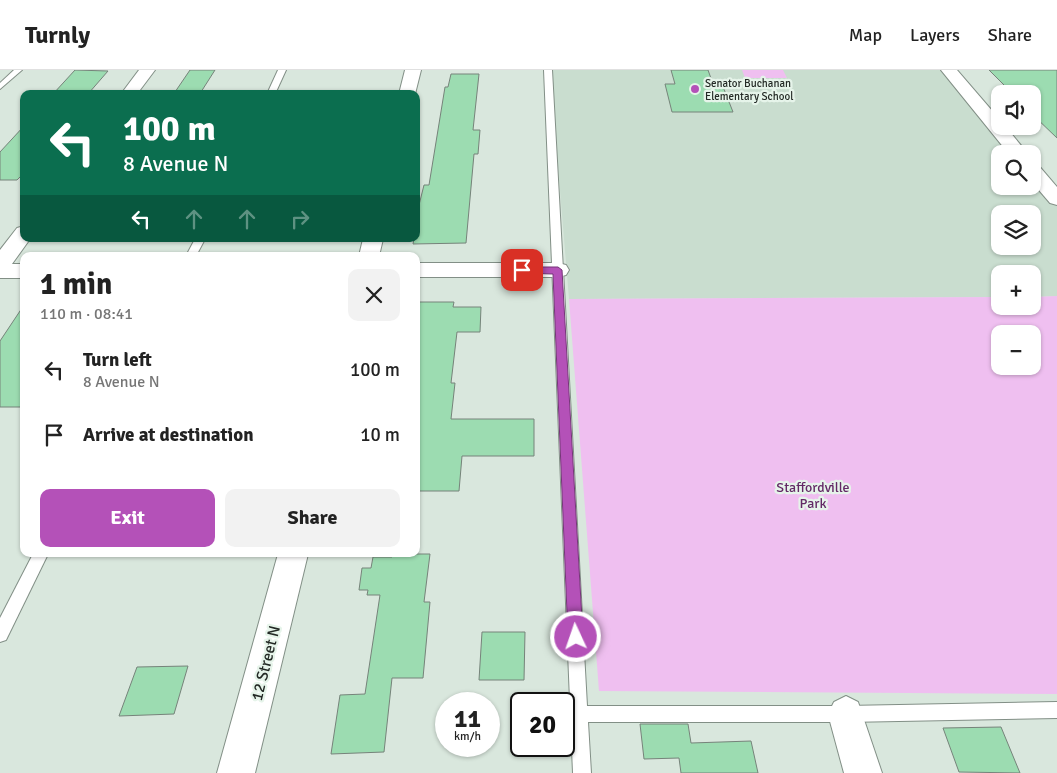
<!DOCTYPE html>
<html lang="en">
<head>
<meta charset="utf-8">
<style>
	body { margin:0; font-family:Signika,sans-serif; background:#f2f2f2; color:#222; height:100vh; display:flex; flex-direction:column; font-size:19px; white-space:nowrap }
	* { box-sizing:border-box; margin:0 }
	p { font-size:16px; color:#767676 }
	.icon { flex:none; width:28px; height:28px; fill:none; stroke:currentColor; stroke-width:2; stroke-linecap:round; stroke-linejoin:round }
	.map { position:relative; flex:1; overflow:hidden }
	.sheet { position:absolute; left:20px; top:182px; width:400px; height:305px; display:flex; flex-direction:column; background:#fff; border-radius:10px; box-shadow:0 1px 4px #0004 }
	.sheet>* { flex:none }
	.hud { position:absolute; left:20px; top:20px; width:400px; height:152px; border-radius:10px; box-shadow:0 1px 4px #0004; background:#0b6e4f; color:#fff; overflow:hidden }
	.controls { position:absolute; left:991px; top:15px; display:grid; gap:10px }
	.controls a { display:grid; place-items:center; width:50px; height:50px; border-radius:10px; background:#fff; box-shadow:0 1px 4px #0004; font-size:25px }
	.speed { position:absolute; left:435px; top:622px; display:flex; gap:10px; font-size:25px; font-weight:700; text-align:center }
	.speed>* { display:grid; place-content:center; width:65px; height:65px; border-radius:50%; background:#fff; box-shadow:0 1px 4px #0004; line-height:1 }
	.speed small { font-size:12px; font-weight:400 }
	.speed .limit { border:2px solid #111; border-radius:8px; background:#fff; color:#111 }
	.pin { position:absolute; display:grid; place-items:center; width:42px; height:42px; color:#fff; margin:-21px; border-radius:10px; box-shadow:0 2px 8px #0006 }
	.me { position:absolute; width:55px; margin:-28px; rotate:357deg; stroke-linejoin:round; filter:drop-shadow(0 0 4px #0008) }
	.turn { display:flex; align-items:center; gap:18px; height:105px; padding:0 20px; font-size:22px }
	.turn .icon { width:65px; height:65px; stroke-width:2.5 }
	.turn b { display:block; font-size:35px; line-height:42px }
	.lanes { display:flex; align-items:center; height:48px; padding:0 20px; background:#0003; justify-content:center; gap:25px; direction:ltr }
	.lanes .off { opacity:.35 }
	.round { display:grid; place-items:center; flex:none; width:52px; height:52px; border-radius:10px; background:#f2f2f2 }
	.headline { display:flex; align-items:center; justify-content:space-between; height:85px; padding:0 20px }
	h1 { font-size:30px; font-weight:800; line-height:38px }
	.cta { display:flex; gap:10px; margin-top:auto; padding:10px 20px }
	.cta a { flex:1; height:58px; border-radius:10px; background:#b451b8; color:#fff; font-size:20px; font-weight:800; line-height:58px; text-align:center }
	.cta a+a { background:#f2f2f2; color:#222 }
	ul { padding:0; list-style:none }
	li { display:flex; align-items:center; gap:15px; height:65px; padding:0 20px }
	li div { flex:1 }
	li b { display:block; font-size:19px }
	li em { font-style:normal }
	header { display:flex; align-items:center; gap:30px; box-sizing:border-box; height:70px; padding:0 25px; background:#fff; border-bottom:1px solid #e0e0e0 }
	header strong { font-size:24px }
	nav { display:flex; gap:28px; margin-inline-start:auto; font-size:18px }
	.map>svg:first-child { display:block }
	.built { fill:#c9ddcf; fill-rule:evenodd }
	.green { fill:#efbff0; fill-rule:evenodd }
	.building { fill:#9cdcb1; stroke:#76837a }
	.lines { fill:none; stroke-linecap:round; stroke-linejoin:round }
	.lane-casing { stroke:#828f86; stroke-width:2 }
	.street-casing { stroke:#828f86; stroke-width:2 }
	.lane { fill:#fff; fill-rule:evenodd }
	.street { fill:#fff; fill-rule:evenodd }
	.route { fill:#b451b8; stroke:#753578 }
	.poi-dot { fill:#b451b8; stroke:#e6f4ea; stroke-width:2 }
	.labels { text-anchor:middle; stroke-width:4.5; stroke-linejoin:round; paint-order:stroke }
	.far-poi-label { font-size:11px; fill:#232925; stroke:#e6f4ea; text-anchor:start }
	.park-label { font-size:14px; fill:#632966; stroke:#e6f4ea }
	.near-street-label { font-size:16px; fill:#232925; stroke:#e6f4ea }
</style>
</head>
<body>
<header>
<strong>Turnly</strong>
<nav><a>Map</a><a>Layers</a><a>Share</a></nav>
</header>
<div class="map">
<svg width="1057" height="703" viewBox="0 0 1057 703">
	<rect width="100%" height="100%" fill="#d9e7dd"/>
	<path class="built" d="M 550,0 L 949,0 L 1019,84 L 1000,84 L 1000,116 L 1032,116 L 1033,100 L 1057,129 L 1057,226 L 1033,227 L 1032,204 L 1000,204 L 1000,227 L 569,229 ZM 1000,144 L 1032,144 L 1032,176 L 1000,176 Z"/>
	<g class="green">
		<path d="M 742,0 L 783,0 L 787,8 L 745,8 Z"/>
		<path d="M 1057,226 L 1057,624 L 599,621 L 569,229 L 1000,227 L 1000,236 L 1032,236 L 1033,227 ZM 1000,264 L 1032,264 L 1032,296 L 1000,296 Z"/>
	</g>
	<g class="building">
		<path d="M 75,0 L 108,1 L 88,24 L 53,24 Z"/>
		<path d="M 190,0 L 215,0 L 201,22 L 175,22 Z"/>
		<path d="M 671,0 L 708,0 L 713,14 L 722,14 L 733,42 L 672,42 L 665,14 L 675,14 Z"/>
		<path d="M 989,0 L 1057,0 L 1057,68 L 1032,44 L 1032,24 L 1013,24 Z"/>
		<path d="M 451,4 L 479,4 L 473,60 L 480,60 L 478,84 L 474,84 L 466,173 L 413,174 L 414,169 L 416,169 L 416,147 L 424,115 L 429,115 L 445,17 L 448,17 Z"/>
		<path d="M 24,56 L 24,103 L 17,110 L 0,110 L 0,82 Z"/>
		<path d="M 416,232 L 454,232 L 453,237 L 481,237 L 480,262 L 457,262 L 451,313 L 455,313 L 451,349 L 534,349 L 534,386 L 462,386 L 459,421 L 416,421 Z"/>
		<path d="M 24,235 L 24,337 L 0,337 L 0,271 Z"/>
		<path d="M 392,484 L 430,484 L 424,532 L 430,532 L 423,608 L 392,608 L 384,682 L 331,684 L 340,625 L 365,624 L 380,525 L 367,525 L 368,520 L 359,520 L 362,498 L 371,498 L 373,487 L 392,487 Z"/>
		<path d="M 482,562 L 525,562 L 524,610 L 479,610 Z"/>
		<path d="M 188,596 L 174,644 L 119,646 L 137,597 Z"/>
		<path d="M 640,654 L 688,654 L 691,673 L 751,671 L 758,703 L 681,703 L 679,688 L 644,689 Z"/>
		<path d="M 1001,657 L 1020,703 L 959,702 L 943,658 Z"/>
	</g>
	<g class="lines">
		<defs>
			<g id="lane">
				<path d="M 14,0 L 22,0 L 0,19 L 0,13 Z"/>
				<path d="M 278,0 L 286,0 L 275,24 L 267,24 Z"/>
				<path d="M 544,0 L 552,0 L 587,636 L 846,636 L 1057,632 L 1057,648 L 846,652 L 588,652 L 591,703 L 573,703 Z"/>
				<path d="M 195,169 L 205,169 L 196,186 L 186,186 Z"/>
				<path d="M 33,484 L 48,484 L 6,570 L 0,572 L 0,548 Z"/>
			</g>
			<g id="street">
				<path d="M 139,0 L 155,0 L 137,24 L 121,24 Z"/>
				<path d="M 405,0 L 421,0 L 415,24 L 399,24 Z"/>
				<path d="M 941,0 L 957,0 L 1000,50 L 1000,56 L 1005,56 L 1028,84 L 1009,84 Z"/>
				<path d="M 1032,95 L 1039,96 L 1057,117 L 1057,135 L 1050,133 L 1032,112 Z"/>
				<path d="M 24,156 L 24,169 L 30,169 L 12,194 L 24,194 L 24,208 L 0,208 L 0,180 L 17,158 Z"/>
				<path d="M 363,169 L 383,169 L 379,186 L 359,186 Z"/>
				<path d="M 416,193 L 558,193 L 566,195 L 569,200 L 566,205 L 558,207 L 416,207 Z"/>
				<path d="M 278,484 L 308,484 L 255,703 L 217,703 Z"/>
				<path d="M 846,626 L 858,632 L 882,703 L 844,703 L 828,644 L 834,632 Z"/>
			</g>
		</defs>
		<use href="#lane" class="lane-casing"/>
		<use href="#street" class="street-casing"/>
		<use href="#lane" class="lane"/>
		<use href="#street" class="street"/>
	</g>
	<path class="route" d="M 522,197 L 558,197 L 562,200 L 583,567 L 581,572 L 576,574 L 571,572 L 568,567 L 553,204 L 519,203 L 519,198 Z"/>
	<circle class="poi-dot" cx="695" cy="19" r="5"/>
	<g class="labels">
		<g class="far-poi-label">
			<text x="705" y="17">Senator Buchanan<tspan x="705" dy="13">Elementary School</tspan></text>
		</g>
		<g class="park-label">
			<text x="813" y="422">Staffordville<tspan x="813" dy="16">Park</tspan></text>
		</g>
		<g class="near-street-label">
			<text transform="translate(265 593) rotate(-76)" y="6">12 Street N</text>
		</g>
	</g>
</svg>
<div class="controls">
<a><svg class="icon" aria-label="sound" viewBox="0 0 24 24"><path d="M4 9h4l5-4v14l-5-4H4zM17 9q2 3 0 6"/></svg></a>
<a><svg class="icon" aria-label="search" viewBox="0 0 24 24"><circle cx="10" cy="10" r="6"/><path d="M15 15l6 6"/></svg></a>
<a><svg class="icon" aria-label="layers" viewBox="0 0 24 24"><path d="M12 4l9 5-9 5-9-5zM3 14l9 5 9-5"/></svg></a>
<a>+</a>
<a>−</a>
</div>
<div class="speed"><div>11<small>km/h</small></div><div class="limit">20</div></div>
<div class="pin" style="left:522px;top:200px;background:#d93025"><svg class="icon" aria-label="arrive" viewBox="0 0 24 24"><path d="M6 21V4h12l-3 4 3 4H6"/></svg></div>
<svg class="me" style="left:576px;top:567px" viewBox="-20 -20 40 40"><circle r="17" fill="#b451b8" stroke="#fff" stroke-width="3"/><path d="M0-11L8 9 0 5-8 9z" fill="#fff"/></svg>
<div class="hud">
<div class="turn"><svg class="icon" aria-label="left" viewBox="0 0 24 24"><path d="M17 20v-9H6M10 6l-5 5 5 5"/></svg><div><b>100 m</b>8 Avenue N</div></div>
<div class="lanes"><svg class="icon" aria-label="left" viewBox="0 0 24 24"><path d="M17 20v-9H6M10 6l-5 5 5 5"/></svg><svg class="icon off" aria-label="ahead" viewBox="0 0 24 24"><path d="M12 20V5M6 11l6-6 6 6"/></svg><svg class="icon off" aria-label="ahead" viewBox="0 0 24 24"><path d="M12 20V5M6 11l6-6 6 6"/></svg><svg class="icon off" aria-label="right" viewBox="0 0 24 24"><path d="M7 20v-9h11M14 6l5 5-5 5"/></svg></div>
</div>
<section class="sheet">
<div class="headline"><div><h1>1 min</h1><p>110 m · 08:41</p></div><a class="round"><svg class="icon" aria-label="close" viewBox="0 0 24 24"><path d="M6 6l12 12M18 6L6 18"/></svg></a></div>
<ul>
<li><svg class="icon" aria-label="left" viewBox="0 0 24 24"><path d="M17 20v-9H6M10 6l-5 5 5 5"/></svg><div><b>Turn left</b><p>8 Avenue N</p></div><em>100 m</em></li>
<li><svg class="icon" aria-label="arrive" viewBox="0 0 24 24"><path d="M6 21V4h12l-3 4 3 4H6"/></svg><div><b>Arrive at destination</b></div><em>10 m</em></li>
</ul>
<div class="cta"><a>Exit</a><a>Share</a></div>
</section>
</div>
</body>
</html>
